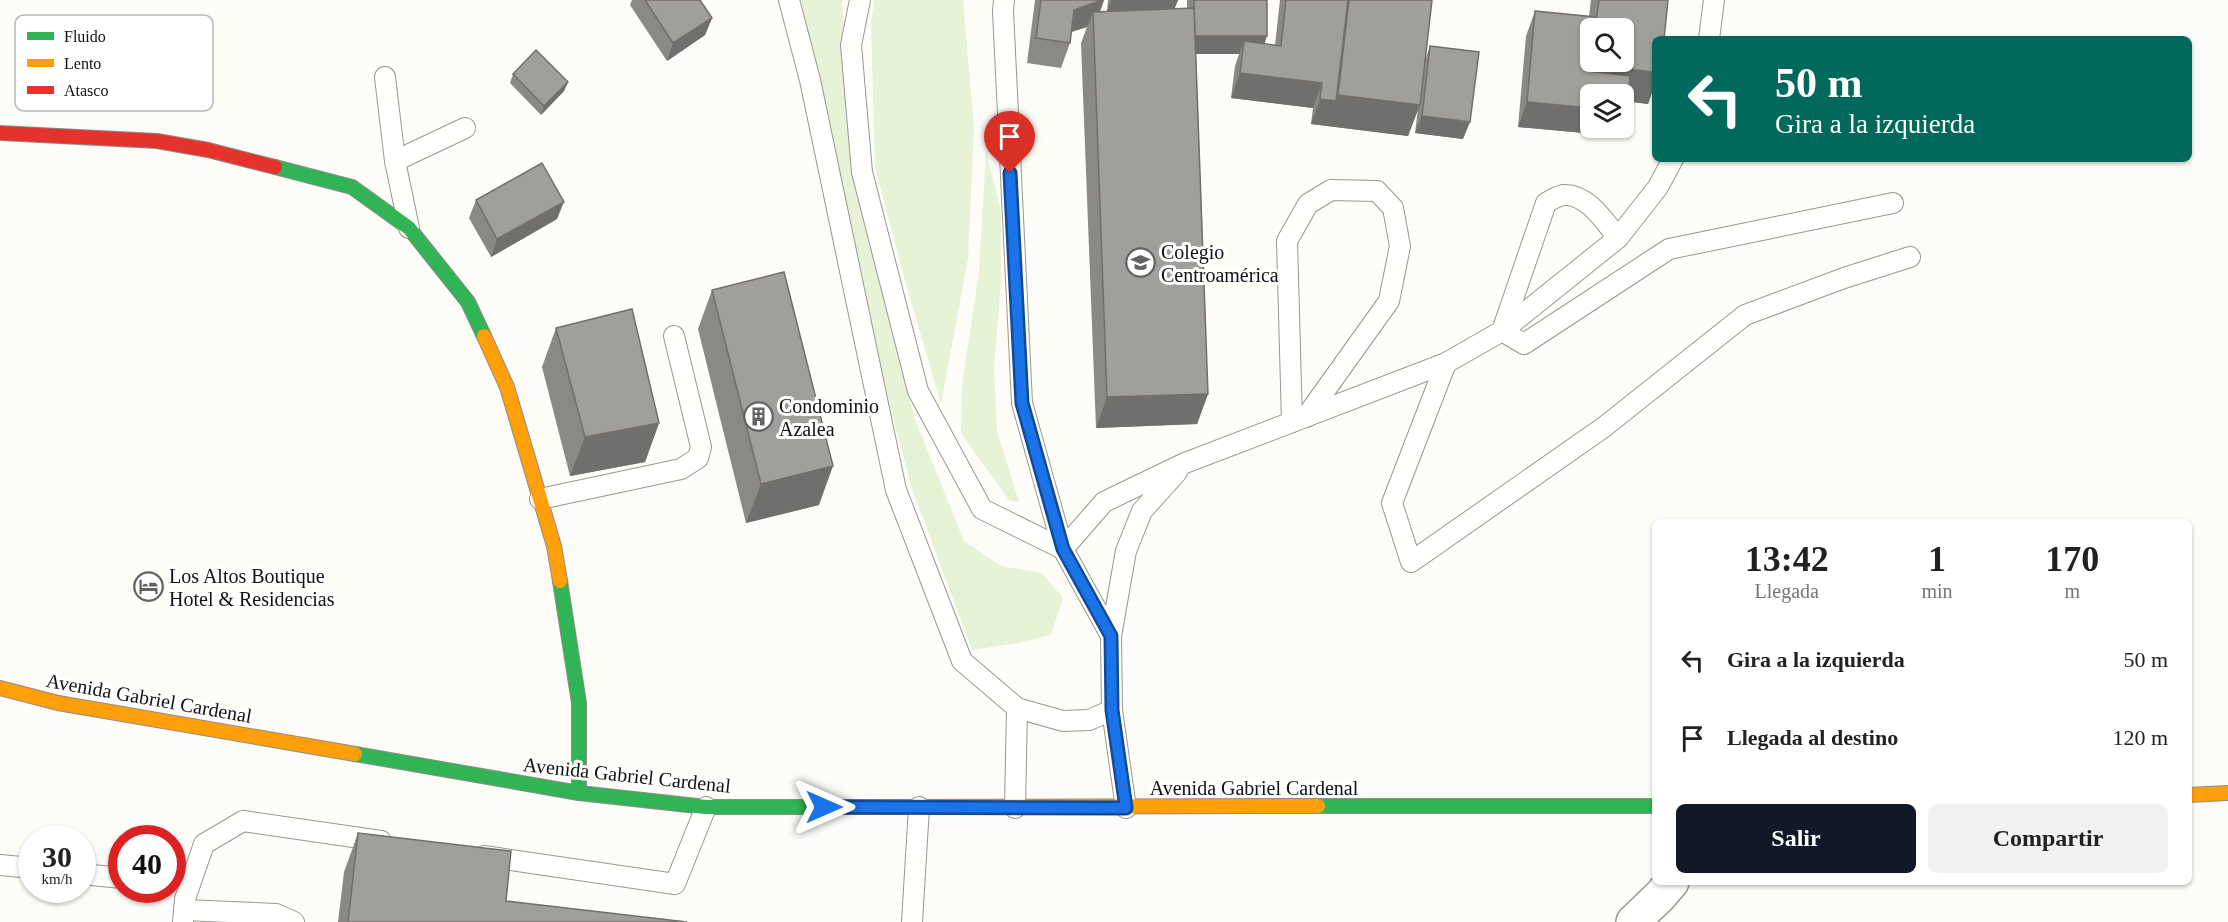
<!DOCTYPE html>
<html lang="es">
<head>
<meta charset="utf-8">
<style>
	body { margin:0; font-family:"Times New Roman",serif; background:#f2f2f2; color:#202124; height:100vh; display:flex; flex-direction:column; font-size:22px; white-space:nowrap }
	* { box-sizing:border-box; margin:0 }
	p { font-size:20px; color:#757577 }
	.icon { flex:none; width:33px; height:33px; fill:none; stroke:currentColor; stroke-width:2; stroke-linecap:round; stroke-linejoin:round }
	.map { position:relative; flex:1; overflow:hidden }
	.panel { position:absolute; left:1652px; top:519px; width:540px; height:366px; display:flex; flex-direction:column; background:#fff; border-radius:9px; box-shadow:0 2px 4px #0004 }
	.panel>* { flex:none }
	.banner { position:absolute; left:1652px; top:36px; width:540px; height:126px; border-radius:9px; box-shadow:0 2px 4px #0004; background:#00695c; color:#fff; overflow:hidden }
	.fabs { position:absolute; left:1580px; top:18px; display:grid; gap:12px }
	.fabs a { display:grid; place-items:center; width:54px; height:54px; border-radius:9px; background:#fff; box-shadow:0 2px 4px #0004; font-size:30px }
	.speed { position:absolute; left:18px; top:825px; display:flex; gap:12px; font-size:30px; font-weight:700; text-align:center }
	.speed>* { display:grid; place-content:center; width:78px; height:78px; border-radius:50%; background:#fff; box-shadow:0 2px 4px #0004; line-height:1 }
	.speed small { font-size:15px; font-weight:400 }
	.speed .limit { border:9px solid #d22; background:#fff; color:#111 }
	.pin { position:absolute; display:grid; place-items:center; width:51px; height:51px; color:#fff; margin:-62px -26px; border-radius:50% 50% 50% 0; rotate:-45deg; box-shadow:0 0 6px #0007 }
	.pin .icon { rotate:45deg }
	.me { position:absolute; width:66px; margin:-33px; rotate:90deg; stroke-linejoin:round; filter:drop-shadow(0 0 4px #0008) }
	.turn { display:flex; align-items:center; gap:21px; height:126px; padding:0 24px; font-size:27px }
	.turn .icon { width:78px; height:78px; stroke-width:2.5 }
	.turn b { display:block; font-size:42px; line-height:51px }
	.eta { display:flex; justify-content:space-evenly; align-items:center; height:102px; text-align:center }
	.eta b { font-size:36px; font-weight:800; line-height:42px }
	.action { display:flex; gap:12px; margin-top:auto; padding:12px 24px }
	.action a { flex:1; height:69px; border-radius:9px; background:#111827; color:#fff; font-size:24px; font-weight:800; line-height:69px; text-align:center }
	.action a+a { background:#f2f2f2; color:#202124 }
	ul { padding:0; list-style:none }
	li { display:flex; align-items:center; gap:18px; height:78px; padding:0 24px }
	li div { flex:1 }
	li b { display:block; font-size:22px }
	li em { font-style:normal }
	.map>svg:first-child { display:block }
	.green { fill:#e7f3d7 }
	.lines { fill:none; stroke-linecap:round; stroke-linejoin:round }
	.lane-casing { stroke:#979795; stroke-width:22 }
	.street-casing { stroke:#979795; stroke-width:36 }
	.fast-casing { stroke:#8e8d8b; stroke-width:16 }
	.slow-casing { stroke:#8e8d8b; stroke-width:16 }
	.jam-casing { stroke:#8e8d8b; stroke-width:16 }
	.lane { stroke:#fffffe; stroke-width:20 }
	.street { stroke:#fffffe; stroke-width:33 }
	.fast { stroke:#30b455; stroke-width:14 }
	.slow { stroke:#ff9f0a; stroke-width:14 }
	.jam { stroke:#e5322d; stroke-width:14 }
	.wall { fill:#8a8986; fill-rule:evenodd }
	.shaded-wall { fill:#716f6d }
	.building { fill:#a19f9c; stroke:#716f6d; stroke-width:1.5 }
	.route-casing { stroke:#114b97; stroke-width:15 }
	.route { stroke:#1a73e8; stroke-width:10 }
	.labels { text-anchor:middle; stroke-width:6; stroke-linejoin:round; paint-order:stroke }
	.poi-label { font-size:20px; fill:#111; stroke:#fff; text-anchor:start }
	.street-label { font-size:20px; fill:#111; stroke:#fff }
	.key { fill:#fff; stroke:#b8b8b8; stroke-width:1.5 }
	.key-label { font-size:16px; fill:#111 }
</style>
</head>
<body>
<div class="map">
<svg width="2228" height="922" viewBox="0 0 2228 922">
	<rect width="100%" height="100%" fill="#fdfcf7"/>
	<g class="green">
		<path d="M 801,0 L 842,0 L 856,178 L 914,417 L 964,541 L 1001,566 L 1042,573 L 1063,598 L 1051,635 L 1018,643 L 972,650 L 911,486 L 883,379 Z"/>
		<path d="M 874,0 L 963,0 L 974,128 L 968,258 L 941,404 L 904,277 L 875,167 L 871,24 Z"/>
		<path d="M 986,151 L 1001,211 L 1001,282 L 994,368 L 997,431 L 1019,502 L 1009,500 L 961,433 L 962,385 L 979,272 Z"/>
	</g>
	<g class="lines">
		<defs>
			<g id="lane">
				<path d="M 789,0 L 810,80 L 896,490 L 962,661 L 1017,708 L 1063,721 L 1089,720 L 1112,710 L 1111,636 L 1063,549 L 1022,403 L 1003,11 L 1004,0"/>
				<path d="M 860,0 L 851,45 L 862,172 L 918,391 L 982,509 L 1063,549"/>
				<path d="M 1709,39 L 1714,0"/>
				<path d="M 385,77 L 395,161 L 409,228"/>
				<path d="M 395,161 L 465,128"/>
				<path d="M 1502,331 L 1524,344 L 1669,249 L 1893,203"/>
				<path d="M 1502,331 L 1546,203 C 1551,200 1558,196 1563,195 C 1587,193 1605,222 1618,238"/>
				<path d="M 1446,363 L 1392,503 L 1411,562 L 1604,427 L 1745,315 L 1844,278 L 1910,257"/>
				<path d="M 1292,422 L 1287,241 L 1308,204 L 1331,190 L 1377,191 L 1393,208 L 1400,246 L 1389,301 L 1306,417"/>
				<path d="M 540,499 L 681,469 L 698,458 L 701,447 L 674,336"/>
				<path d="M 1063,549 L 1104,502 L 1185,463 L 1446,363 L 1502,331 L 1618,238 L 1658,187 L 1673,159"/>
				<path d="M 1111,636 L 1126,551 L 1142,511 L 1177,472"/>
				<path d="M 1112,710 L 1126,808"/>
				<path d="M 1015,808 L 1017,708"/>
				<path d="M 484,856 L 675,884 L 706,807"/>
				<path d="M 0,865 L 32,868"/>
				<path d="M 82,874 L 122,878"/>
				<path d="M 184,910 L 276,914 L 294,922"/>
				<path d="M 183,922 L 185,899 L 204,844 L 243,821 L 381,841"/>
				<path d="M 912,922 L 919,807"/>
			</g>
			<path id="street" d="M 1633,922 L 1660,896 L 1672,882"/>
			<g id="fast">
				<path d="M 275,167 L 352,187 L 409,228 L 468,302 L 484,336"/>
				<path d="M 560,581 L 579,703 L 579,793"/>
				<path d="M 355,754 L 579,793 L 706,807 L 878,807"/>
				<path d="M 1318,806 L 1654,806"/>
			</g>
			<g id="slow">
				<path d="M 484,336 L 507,387 L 554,546 L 560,581"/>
				<path d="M 0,688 L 58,703 L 355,754"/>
				<path d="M 2188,795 L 2228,793"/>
				<path d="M 878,807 L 1318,806"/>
			</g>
			<path id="jam" d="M 0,133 L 157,141 L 208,150 L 275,167"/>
		</defs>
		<use href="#lane" class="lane-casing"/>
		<use href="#street" class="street-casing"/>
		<use href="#fast" class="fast-casing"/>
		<use href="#slow" class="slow-casing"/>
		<use href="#jam" class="jam-casing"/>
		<use href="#lane" class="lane"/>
		<use href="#street" class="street"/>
		<use href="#fast" class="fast"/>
		<use href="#slow" class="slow"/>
		<use href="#jam" class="jam"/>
	</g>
	<g class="wall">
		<path d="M 632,0 L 700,0 L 712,18 L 705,35 L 667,61 L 630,5 Z"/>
		<path d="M 1035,0 L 1104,0 L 1100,12 L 1107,11 L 1108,0 L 1178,0 L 1174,9 L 1187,8 L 1187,0 L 1267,0 L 1265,44 L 1275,45 L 1280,0 L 1432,0 L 1425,61 L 1430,46 L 1463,139 L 1415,133 L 1418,108 L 1408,136 L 1311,124 L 1313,108 L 1231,98 L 1235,66 L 1239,54 L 1196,54 L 1208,394 L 1197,424 L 1096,428 L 1081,43 L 1087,27 L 1071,32 L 1070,43 L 1061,68 L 1027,63 Z"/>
		<path d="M 1591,0 L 1668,0 L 1654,39 L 1654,87 L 1648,104 L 1627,101 L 1626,112 L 1623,120 L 1623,94 L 1617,136 L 1518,127 L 1526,36 L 1535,11 L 1589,16 ZM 1590,28 L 1623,28 L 1623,62 L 1590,62 Z"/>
		<path d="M 513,74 L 568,82 L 564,91 L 541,115 L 510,83 Z"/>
		<path d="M 476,200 L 557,219 L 491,257 L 469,218 Z"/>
		<path d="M 712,290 L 819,505 L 746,523 L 698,329 Z"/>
		<path d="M 556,328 L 659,423 L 645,462 L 570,476 L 542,367 Z"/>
		<path d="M 358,833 L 506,901 L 687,922 L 338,922 L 344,872 Z"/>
	</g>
	<g class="shaded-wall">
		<path d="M 1102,0 L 1104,0 L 1095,24 L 1093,12 L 1087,27 L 1065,34 L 1074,10 Z"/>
		<path d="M 1111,0 L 1178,0 L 1169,23 L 1106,14 Z"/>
		<path d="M 712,18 L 705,35 L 667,61 L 673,43 Z"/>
		<path d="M 1194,36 L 1267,36 L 1261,54 L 1244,41 L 1239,54 L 1187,54 Z"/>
		<path d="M 1591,65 L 1654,72 L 1654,87 L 1648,104 L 1580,96 Z"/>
		<path d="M 1240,73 L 1322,83 L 1313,108 L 1231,98 Z"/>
		<path d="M 568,82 L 564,91 L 541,115 L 544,106 Z"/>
		<path d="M 1338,95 L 1420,105 L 1408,136 L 1311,124 L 1320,99 L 1336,101 Z"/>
		<path d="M 1527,102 L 1590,108 L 1590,128 L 1620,128 L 1617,136 L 1518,127 Z"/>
		<path d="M 1623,111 L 1626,112 L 1623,120 Z"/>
		<path d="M 1422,116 L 1470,122 L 1463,139 L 1415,133 Z"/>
		<path d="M 564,202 L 557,219 L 491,257 L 497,239 Z"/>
		<path d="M 1208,394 L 1197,424 L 1096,428 L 1107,397 Z"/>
		<path d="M 659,423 L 645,462 L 570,476 L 585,437 Z"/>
		<path d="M 833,466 L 819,505 L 746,523 L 761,484 Z"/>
	</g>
	<g class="building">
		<path d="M 645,0 L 700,0 L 712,18 L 673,43 Z"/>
		<path d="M 1041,0 L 1102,0 L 1074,10 L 1070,43 L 1036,38 Z"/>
		<path d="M 1194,0 L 1267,0 L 1267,36 L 1195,36 Z"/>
		<path d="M 1286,0 L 1348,0 L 1336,101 L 1320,99 L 1322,83 L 1240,73 L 1244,41 L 1281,46 Z"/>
		<path d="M 1349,0 L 1432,0 L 1420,105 L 1338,95 Z"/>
		<path d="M 1599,0 L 1668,0 L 1664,39 L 1654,39 L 1654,72 L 1591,65 L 1591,62 L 1623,62 L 1623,28 L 1595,28 Z"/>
		<path d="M 1194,8 L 1208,394 L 1107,397 L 1093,12 Z"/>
		<path d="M 1535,11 L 1595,17 L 1594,28 L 1590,28 L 1590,60 L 1589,71 L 1630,76 L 1626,112 L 1623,111 L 1623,94 L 1590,94 L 1590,108 L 1527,102 Z"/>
		<path d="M 1430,46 L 1479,52 L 1470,122 L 1422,116 Z"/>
		<path d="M 536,50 L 568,82 L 544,106 L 513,74 Z"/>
		<path d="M 542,163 L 564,202 L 497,239 L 476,200 Z"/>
		<path d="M 784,272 L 833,466 L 761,484 L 712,290 Z"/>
		<path d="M 632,309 L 659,423 L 585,437 L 556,328 Z"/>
		<path d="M 358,833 L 511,851 L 506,901 L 687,922 L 348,922 Z"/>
	</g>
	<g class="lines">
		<defs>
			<path id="route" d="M 824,807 L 1126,808 L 1112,710 L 1111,636 L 1063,549 L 1022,403 L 1010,173"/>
		</defs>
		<use href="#route" class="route-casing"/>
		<use href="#route" class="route"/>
	</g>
	<defs>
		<symbol id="school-ring" viewBox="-11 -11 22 22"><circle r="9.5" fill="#fff" stroke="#646362" stroke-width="1.5"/><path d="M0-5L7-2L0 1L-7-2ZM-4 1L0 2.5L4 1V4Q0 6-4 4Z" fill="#646362"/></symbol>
		<symbol id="building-ring" viewBox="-11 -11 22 22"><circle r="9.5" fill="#fff" stroke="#646362" stroke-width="1.5"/><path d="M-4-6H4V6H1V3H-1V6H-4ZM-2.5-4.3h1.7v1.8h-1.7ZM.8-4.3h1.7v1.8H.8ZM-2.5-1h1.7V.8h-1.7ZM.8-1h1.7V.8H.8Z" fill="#646362"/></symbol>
		<symbol id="hotel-ring" viewBox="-11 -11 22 22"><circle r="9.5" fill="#fff" stroke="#646362" stroke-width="1.5"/><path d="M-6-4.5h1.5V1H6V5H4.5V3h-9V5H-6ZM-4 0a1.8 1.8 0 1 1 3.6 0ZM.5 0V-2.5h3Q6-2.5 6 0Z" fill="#646362"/></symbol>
	</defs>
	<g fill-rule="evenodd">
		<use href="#school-ring" x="1124" y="246" width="33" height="33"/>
		<use href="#building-ring" x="742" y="400" width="33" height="33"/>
		<use href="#hotel-ring" x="132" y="570" width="33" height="33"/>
	</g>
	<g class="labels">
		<g class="poi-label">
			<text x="1161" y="259">Colegio<tspan x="1161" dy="23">Centroamérica</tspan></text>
			<text x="779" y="413">Condominio<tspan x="779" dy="23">Azalea</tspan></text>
			<text x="169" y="583">Los Altos Boutique<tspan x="169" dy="23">Hotel &amp; Residencias</tspan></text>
		</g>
		<g class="street-label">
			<text transform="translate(149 698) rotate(10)" y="7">Avenida Gabriel Cardenal</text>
			<text transform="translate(627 775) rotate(6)" y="7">Avenida Gabriel Cardenal</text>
			<text x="1254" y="795">Avenida Gabriel Cardenal</text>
		</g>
	</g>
	<rect x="15" y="15" width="198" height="96" rx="9" class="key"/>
	<rect x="27" y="32" width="27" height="8" fill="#30b455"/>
	<rect x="27" y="59" width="27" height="8" fill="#ff9f0a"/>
	<rect x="27" y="86" width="27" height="8" fill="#e5322d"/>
	<g class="key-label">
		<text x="64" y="42">Fluido</text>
		<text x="64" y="69">Lento</text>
		<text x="64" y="96">Atasco</text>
	</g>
</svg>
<div class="fabs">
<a><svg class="icon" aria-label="search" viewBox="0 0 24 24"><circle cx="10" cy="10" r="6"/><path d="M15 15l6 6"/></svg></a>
<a><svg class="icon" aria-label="layers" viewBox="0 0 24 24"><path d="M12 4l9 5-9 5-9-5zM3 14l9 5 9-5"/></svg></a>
</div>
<div class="speed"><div>30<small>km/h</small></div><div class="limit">40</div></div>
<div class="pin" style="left:1010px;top:173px;background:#d93025"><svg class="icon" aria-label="arrive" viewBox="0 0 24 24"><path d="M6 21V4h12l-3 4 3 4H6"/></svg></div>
<svg class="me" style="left:824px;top:807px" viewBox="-20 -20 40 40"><path d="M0-17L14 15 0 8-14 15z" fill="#1a73e8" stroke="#fff" stroke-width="4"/></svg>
<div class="banner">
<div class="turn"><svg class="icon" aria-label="left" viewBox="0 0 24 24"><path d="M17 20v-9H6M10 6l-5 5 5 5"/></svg><div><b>50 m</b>Gira a la izquierda</div></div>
</div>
<section class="panel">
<div class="eta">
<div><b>13:42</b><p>Llegada</p></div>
<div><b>1</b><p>min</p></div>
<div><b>170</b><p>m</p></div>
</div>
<ul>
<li><svg class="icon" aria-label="left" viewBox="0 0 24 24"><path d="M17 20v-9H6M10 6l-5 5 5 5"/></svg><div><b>Gira a la izquierda</b></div><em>50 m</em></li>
<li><svg class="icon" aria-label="arrive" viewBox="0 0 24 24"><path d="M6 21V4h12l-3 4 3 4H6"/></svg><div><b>Llegada al destino</b></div><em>120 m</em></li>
</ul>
<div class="action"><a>Salir</a><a>Compartir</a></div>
</section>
</div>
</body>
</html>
